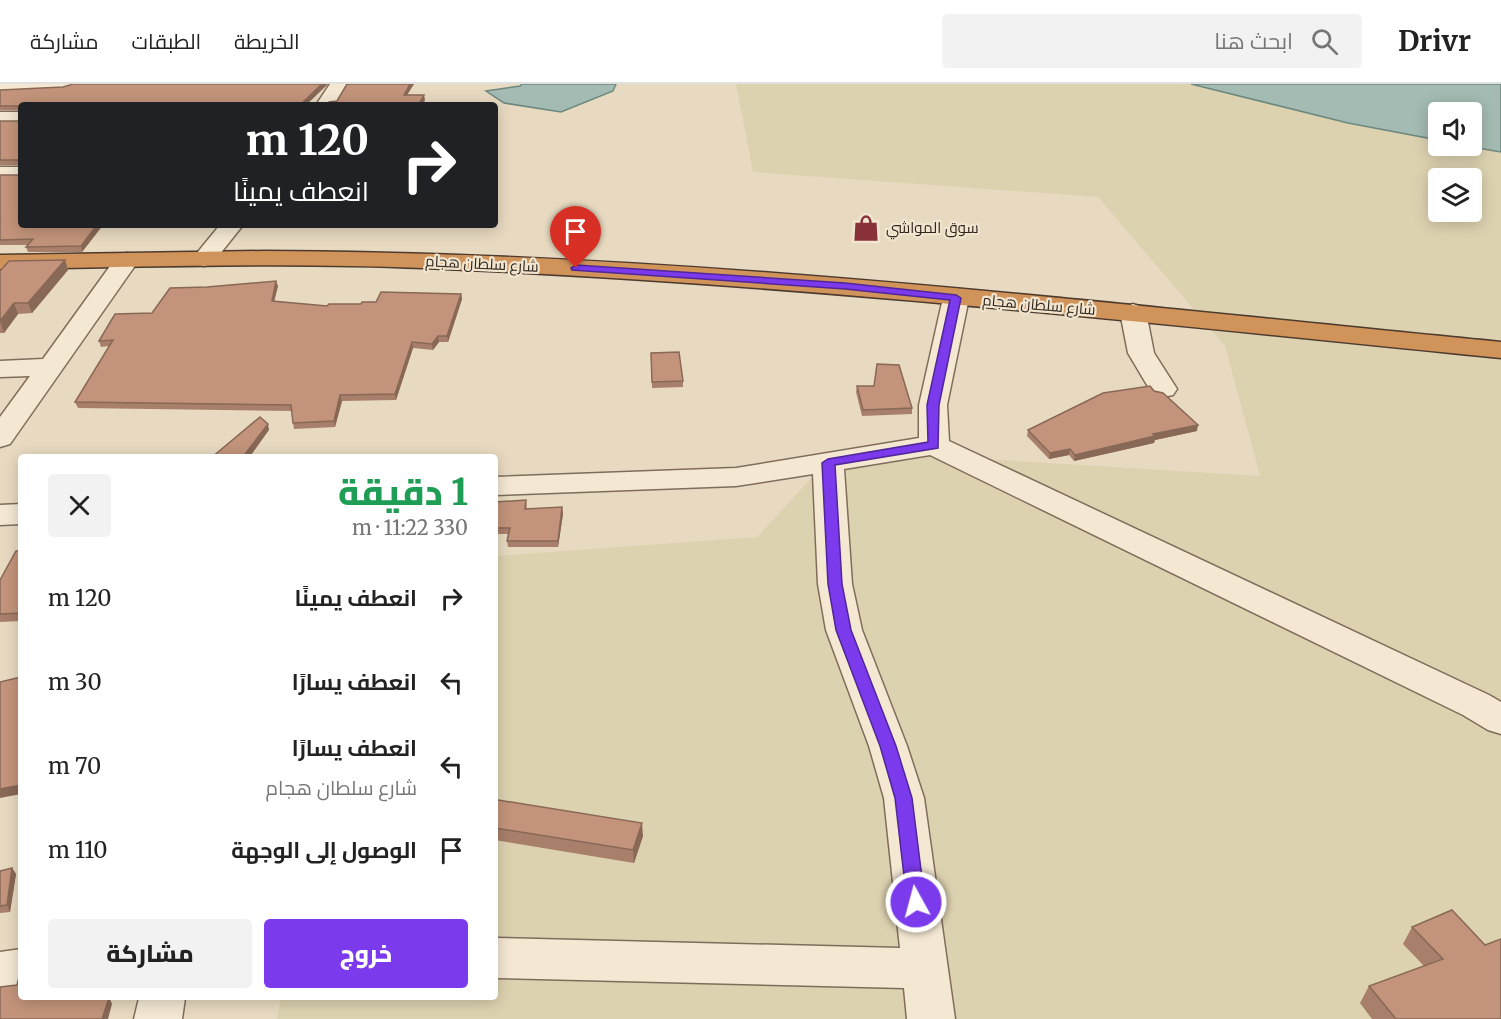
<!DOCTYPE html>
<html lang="ar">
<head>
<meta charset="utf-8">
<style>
	body { margin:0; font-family:Merriweather,Cairo,serif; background:#f2f2f2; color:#222; direction:rtl; height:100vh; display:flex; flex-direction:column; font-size:22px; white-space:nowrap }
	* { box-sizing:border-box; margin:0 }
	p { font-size:20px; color:#767676 }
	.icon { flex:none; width:33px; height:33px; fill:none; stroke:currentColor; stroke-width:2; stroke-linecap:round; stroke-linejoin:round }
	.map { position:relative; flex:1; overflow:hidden; direction:ltr }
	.drawer { position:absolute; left:18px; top:370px; width:480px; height:546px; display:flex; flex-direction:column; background:#fff; border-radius:6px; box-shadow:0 3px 15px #0003; direction:rtl }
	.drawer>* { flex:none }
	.banner { position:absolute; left:18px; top:18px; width:480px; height:126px; border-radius:6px; box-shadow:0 3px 15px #0003; direction:rtl; background:#202124; color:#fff; overflow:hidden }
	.fabs { position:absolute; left:1428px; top:18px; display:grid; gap:12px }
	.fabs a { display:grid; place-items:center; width:54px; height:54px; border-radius:6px; background:#fff; box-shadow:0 3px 15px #0003; font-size:30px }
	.pin { position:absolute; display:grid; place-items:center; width:51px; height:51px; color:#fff; margin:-62px -26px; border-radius:50% 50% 50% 0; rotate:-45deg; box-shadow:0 0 6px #0007 }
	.pin .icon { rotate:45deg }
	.me { position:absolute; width:66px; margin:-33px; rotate:353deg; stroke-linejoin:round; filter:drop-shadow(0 0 4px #0008) }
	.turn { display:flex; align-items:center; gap:21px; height:126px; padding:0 30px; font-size:27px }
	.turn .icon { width:78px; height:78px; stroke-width:2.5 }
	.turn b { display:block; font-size:42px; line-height:51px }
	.round { display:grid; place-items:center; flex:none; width:63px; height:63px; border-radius:6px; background:#f2f2f2 }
	.headline { display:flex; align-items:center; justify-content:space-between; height:102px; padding:0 30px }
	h1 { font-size:36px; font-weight:800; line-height:45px; color:#1e9e55 }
	.button { display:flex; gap:12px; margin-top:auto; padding:12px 30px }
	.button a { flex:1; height:69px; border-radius:6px; background:#7c3aed; color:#fff; font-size:24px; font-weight:800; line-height:69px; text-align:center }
	.button a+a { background:#f2f2f2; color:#222 }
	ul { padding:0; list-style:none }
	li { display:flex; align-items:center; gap:18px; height:84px; padding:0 30px }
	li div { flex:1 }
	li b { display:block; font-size:22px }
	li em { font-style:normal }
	header { display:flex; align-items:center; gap:36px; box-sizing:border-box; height:84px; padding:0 30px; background:#fff; border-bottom:2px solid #e0e0e0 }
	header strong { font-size:28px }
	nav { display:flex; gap:33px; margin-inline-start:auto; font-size:21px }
	.search { width:420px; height:54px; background:#f2f2f2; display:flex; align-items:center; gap:15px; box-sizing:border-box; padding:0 21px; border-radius:6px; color:#767676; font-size:22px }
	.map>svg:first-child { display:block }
	.farmland { fill:#ddd2b0; fill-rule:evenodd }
	.water { fill:#a3bbb2; stroke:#6c887f; stroke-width:1.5 }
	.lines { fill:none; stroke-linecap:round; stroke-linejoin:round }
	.minor-casing { stroke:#806c5b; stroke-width:3 }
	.highway-casing { stroke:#4e3b2f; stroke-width:3 }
	.minor { fill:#f4e8d3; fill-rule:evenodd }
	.highway { fill:#d0935a; fill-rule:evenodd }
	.wall { fill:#a87f6a }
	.shaded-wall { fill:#886856 }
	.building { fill:#c3947b; stroke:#886856; stroke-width:1.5 }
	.route { fill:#7c3aed; stroke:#51269a; stroke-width:1.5 }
	.labels { text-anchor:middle; stroke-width:4.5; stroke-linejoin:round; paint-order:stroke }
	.far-poi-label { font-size:15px; fill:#31261d; stroke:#f1e5d0; text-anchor:start }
	.far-street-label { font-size:15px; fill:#31261d; stroke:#f1e5d0 }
</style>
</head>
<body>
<header>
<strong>Drivr</strong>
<div class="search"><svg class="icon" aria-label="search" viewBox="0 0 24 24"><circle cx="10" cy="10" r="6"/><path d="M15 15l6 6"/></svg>ابحث هنا</div>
<nav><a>الخريطة</a><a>الطبقات</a><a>مشاركة</a></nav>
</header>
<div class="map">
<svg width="1501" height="935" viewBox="0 0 1501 935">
	<rect width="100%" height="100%" fill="#e8dac1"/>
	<path class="farmland" d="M 736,0 L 1191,0 L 1348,39 L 1438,56 L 1438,62 L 1466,62 L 1501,68 L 1501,935 L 277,935 L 281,914 L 495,914 L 495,472 L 757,453 L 820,385 L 935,372 L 1260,392 L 1225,262 L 1098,113 L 753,88 ZM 1438,94 L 1472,94 L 1472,128 L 1438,128 Z"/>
	<g class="water">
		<path d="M 522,0 L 616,0 L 613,7 L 561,28 L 504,19 L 486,7 L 520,2 Z"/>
		<path d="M 1191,0 L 1501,0 L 1501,68 L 1466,62 L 1472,62 L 1472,28 L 1438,28 L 1438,56 L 1348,39 Z"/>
	</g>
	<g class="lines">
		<defs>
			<g id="minor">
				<path d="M 0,0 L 73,0 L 71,4 L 64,6 L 0,9 Z"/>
				<path d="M 330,0 L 348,0 L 336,21 L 316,21 Z"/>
				<rect x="0" y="28" width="21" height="12"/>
				<rect x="0" y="83" width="21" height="12"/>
				<path d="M 220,141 L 243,141 L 212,180 L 204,182 L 196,180 L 192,175 Z"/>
				<path d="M 127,169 L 136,171 L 139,176 L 10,360 L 0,363 L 0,333 L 30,292 L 0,293 L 0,277 L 43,275 L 118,171 Z"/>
				<path d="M 956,206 L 965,209 L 969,214 L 947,321 L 949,357 L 1489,611 L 1501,618 L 1501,650 L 1488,646 L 1463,631 L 930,371 L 844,385 L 852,500 L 862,546 L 907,662 L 924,714 L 955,935 L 907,935 L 904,904 L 495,894 L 495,854 L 900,864 L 884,714 L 869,662 L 826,546 L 818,500 L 813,390 L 736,402 L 495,411 L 495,393 L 736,384 L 919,354 L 919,321 L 943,214 L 947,209 Z"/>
				<path d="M 1133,220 L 1142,223 L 1146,228 L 1154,269 L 1177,305 L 1173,311 L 1163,313 L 1153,311 L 1128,269 L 1120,228 L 1124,223 Z"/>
				<path d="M 21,420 L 21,440 L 0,441 L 0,421 Z"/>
				<path d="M 21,865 L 21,905 L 0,908 L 0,868 Z"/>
				<path d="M 139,914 L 185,914 L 182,935 L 134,935 Z"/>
			</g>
			<path id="highway" d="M 264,167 C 678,168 1090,218 1501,258 L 1501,274 C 1142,238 784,199 423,184 C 282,178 141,183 0,185 L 0,171 Z"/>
		</defs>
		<use href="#minor" class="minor-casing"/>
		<use href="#highway" class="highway-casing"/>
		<use href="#minor" class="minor"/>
		<use href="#highway" class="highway"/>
	</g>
	<g class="wall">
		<path d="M 71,0 L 328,0 L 306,21 L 21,21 L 103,141 L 82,168 L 28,168 L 26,163 L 28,161 L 0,161 L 0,91 L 21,91 L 21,81 L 0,81 L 0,37 L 21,37 L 21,26 L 0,26 L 0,6 L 63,3 L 70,1 Z"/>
		<path d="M 65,176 L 68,186 L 32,229 L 18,230 L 4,249 L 0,249 L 0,187 Z"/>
		<path d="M 278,202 L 274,217 L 327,222 L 361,220 L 376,218 L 461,210 L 462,215 L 448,258 L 439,258 L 433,266 L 413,264 L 396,316 L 342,317 L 335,343 L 294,345 L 293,339 L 292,327 L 78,324 L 75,318 L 109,262 L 101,263 L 99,257 L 152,229 Z"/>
		<path d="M 651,269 L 683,297 L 683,303 L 652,304 Z"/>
		<path d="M 857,302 L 874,302 L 912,324 L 912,330 L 862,332 L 856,308 Z"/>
		<path d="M 1154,307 L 1197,347 L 1155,356 L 1154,359 L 1074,377 L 1069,371 L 1049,375 L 1027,352 L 1028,346 Z"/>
		<path d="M 526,416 L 527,425 L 562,423 L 563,430 L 558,463 L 508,463 L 507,457 L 508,450 L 495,450 L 495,418 Z"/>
		<path d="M 21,467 L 21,537 L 0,538 L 0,496 Z"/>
		<path d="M 495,722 L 643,752 L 634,779 L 495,756 Z"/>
		<path d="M 12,784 L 16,790 L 10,828 L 0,829 L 0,787 Z"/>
		<path d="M 1412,843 L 1485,861 L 1501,935 L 1372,935 L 1360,919 L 1369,902 L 1424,882 L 1403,860 Z"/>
	</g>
	<g class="shaded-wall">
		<path d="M 322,0 L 328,0 L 306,21 L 300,21 Z"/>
		<path d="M 410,0 L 414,0 L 404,16 L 404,11 Z"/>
		<path d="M 424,11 L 425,16 L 423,21 L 419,20 Z"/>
		<path d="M 97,141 L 103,141 L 82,168 L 81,162 Z"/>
		<path d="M 65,176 L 68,186 L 32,229 L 28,219 Z"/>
		<path d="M 276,197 L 278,202 L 273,222 L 272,217 Z"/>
		<path d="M 461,210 L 462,215 L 448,258 L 447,252 Z"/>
		<path d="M 14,219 L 18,230 L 4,249 L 0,237 Z"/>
		<path d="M 438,252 L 439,258 L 433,266 L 432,260 Z"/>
		<path d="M 412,258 L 413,264 L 396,316 L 395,310 Z"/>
		<path d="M 340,311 L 342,317 L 335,343 L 334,337 Z"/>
		<path d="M 268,340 L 269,346 L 249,374 L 242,374 Z"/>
		<path d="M 1198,341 L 1197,347 L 1155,356 L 1154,359 L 1074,377 L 1075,371 L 1153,350 Z"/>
		<path d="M 1070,365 L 1069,371 L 1049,375 L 1050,369 Z"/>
		<path d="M 562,423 L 563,430 L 558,463 L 558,457 Z"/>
		<path d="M 21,701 L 21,710 L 0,714 L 0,705 Z"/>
		<path d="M 642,739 L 643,752 L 634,779 L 633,766 Z"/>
		<path d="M 12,784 L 16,790 L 10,828 L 7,821 Z"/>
		<path d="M 105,914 L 111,914 L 110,915 L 112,920 L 108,935 L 102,935 Z"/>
	</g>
	<g class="building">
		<path d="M 71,0 L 322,0 L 300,21 L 21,21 L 21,141 L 97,141 L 81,162 L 26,163 L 33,155 L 0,156 L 0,91 L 21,91 L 21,76 L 0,76 L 0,37 L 21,37 L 21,22 L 0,22 L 0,6 L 63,3 L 70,1 Z"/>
		<path d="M 347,0 L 410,0 L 404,11 L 424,11 L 419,20 L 452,21 L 327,21 L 329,18 L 337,17 Z"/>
		<path d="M 65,176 L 28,219 L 14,219 L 0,237 L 0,187 L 9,177 Z"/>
		<path d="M 276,197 L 272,217 L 327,222 L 329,220 L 361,220 L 362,218 L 376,218 L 381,208 L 461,210 L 447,252 L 438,252 L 432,260 L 412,258 L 395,310 L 340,311 L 334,337 L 293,339 L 291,321 L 75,318 L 113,256 L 99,257 L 115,230 L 152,229 L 170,204 L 207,203 Z"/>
		<path d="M 679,268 L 683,297 L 652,298 L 651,269 Z"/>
		<path d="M 877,280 L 899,281 L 912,324 L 863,326 L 857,302 L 874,302 Z"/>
		<path d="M 1150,302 L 1154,307 L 1163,309 L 1198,341 L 1153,350 L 1155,352 L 1075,371 L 1070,365 L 1050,369 L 1028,346 L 1103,309 Z"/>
		<path d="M 260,333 L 268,340 L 242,374 L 211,374 Z"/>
		<path d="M 526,416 L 525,425 L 562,423 L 558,457 L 507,457 L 510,444 L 495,444 L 495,418 Z"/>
		<path d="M 16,467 L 21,467 L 21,529 L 0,530 L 0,496 Z"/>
		<path d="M 21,593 L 21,701 L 0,705 L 0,598 Z"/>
		<path d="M 498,716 L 642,739 L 633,766 L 495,744 L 495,722 Z"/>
		<path d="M 12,784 L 7,821 L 0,822 L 0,787 Z"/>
		<path d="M 1452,826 L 1485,861 L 1501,855 L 1501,935 L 1396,935 L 1369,902 L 1443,875 L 1412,843 Z"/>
		<path d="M 19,893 L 21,893 L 21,914 L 109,914 L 102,935 L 0,935 L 0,903 L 17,901 Z"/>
	</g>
	<path class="route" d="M 576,181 L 845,199 L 956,211 L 961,214 L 939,321 L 938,364 L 835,381 L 842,500 L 851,546 L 896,662 L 912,714 L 925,818 L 923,823 L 916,825 L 910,823 L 907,818 L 895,714 L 880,662 L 836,546 L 828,500 L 822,379 L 828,375 L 928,358 L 927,321 L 950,216 L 845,205 L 572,186 L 571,184 Z"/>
	<defs>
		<symbol id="shop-bare" viewBox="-9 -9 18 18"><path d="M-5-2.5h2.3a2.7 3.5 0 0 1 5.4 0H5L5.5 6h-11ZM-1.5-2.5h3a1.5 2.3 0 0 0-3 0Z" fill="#883138" stroke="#f1e5d0" stroke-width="2.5" paint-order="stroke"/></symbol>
	</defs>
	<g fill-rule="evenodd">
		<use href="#shop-bare" x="847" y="125" width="38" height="38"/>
	</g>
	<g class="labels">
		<g class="far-poi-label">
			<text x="886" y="149">سوق المواشي</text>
		</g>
		<g class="far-street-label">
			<text transform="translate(482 180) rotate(3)" y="5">شارع سلطان هجام</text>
			<text transform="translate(1039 221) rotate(5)" y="5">شارع سلطان هجام</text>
		</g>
	</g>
</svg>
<div class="fabs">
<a><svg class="icon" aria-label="sound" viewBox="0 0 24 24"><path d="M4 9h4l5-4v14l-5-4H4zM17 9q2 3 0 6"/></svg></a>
<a><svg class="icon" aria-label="layers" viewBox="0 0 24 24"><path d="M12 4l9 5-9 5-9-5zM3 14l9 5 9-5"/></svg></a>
</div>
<div class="pin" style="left:576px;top:184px;background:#d93025"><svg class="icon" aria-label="arrive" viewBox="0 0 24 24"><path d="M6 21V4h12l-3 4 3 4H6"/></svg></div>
<svg class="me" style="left:916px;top:818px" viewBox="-20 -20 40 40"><circle r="17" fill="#7c3aed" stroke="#fff" stroke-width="3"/><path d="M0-11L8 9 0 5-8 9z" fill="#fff"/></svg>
<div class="banner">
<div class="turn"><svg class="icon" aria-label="right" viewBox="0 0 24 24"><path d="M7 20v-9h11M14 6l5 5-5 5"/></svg><div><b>120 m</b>انعطف يمينًا</div></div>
</div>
<section class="drawer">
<div class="headline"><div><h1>1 دقيقة</h1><p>330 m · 11:22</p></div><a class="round"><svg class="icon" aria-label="close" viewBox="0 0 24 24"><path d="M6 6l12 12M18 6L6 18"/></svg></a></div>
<ul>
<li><svg class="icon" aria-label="right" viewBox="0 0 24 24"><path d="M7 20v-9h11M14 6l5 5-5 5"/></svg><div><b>انعطف يمينًا</b></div><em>120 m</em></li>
<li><svg class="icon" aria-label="left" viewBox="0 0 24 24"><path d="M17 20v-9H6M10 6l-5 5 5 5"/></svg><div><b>انعطف يسارًا</b></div><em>30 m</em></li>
<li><svg class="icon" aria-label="left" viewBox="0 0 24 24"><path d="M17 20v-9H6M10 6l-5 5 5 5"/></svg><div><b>انعطف يسارًا</b><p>شارع سلطان هجام</p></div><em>70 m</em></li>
<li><svg class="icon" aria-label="arrive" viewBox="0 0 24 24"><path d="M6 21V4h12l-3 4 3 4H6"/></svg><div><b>الوصول إلى الوجهة</b></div><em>110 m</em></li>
</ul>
<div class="button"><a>خروج</a><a>مشاركة</a></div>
</section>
</div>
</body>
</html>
